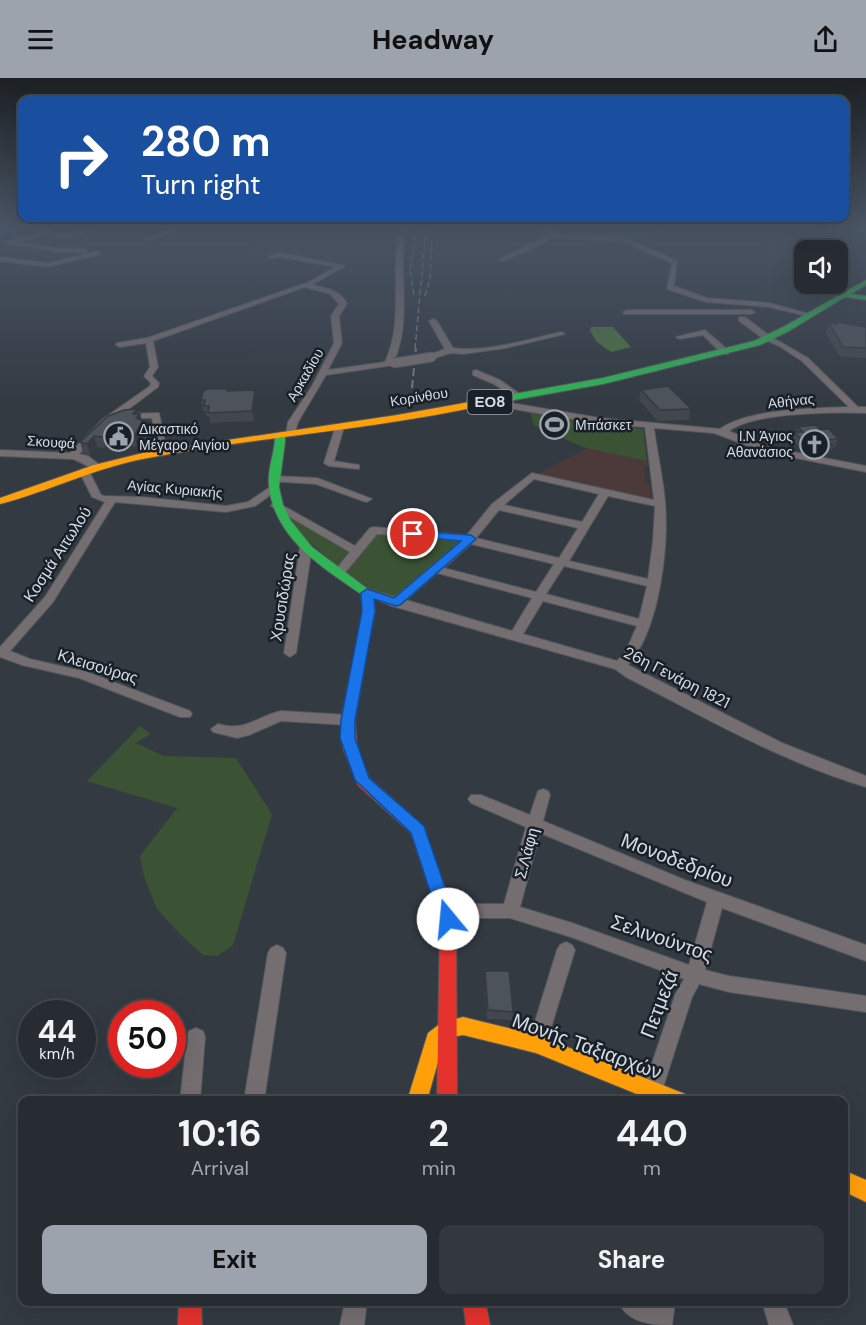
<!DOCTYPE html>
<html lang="en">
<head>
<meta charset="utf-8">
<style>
	body { margin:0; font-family:"DM Sans",sans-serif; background:#32383e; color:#f1f3f6; height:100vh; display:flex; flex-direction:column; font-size:22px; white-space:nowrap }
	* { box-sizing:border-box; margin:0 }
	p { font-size:20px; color:#a4a7ac }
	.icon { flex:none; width:33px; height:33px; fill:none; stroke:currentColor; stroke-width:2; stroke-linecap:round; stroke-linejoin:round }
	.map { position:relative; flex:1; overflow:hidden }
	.sheet { position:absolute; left:18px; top:1018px; width:830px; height:210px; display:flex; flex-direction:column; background:#262c32; border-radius:12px; box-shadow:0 6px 24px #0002,0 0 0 2px #42484d }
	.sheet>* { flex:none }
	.banner { position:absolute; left:18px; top:18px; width:831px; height:126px; border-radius:12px; box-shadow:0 6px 24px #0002,0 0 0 2px #42484d; background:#1a4fa0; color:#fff; overflow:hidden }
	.tools { position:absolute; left:794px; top:162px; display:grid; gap:12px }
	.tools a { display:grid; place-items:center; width:54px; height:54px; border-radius:12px; background:#262c32; box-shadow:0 6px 24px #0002,0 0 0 2px #42484d; font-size:30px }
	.speed { position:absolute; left:18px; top:922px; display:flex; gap:12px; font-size:30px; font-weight:700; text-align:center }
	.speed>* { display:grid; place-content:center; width:78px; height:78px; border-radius:50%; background:#262c32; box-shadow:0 6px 24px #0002,0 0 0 2px #42484d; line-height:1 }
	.speed small { font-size:15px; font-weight:400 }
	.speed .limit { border:9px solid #d22; background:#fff; color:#111 }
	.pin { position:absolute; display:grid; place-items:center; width:51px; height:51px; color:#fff; margin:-26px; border:3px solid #fff; border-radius:50%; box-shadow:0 2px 6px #0007 }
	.me { position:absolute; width:66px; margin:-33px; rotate:343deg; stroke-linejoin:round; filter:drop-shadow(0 0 4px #0008) }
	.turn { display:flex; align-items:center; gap:21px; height:126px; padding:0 24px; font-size:27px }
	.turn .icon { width:78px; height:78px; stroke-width:2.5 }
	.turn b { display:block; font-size:42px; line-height:51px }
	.eta { display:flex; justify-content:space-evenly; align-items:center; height:102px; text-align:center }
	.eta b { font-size:36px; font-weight:700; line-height:42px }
	.cta { display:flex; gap:12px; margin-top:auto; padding:12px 24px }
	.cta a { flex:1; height:69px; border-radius:12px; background:#9ca3ad; color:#111; font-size:24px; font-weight:700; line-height:69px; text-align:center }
	.cta a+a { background:#32383e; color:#f1f3f6 }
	header { display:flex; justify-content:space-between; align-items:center; height:78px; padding:0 24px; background:#9ca3ad; color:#111; font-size:27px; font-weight:700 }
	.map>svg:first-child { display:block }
	.education { fill:#4b3a39 }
	.green { fill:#3b5235 }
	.forest { fill:#4c7242 }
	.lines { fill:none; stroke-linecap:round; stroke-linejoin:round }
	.street-casing { stroke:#52575e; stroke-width:2 }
	.fast-casing { stroke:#52575e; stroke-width:2 }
	.slow-casing { stroke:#52575e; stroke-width:2 }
	.jam-casing { stroke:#52575e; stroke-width:2 }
	.street { fill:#756e70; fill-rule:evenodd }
	.fast { fill:#30b455; fill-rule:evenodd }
	.slow { fill:#ff9f0a; fill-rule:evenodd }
	.jam { fill:#e5322d; fill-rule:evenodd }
	.rail-far1 { stroke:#79777c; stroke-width:1.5; stroke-dasharray:6 3; stroke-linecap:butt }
	.rail { stroke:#79777c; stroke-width:2; stroke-dasharray:8 4; stroke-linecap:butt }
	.street-bridge-casing { stroke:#52575e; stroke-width:11; stroke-linecap:butt }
	.street-bridge { stroke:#756e70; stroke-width:9 }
	.wall { fill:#42474d }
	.shaded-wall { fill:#363a3f }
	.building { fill:#4d535a; stroke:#363a3f; stroke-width:1.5 }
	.route { fill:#1a73e8; stroke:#114b97; stroke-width:1.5 }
	.labels { text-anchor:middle; stroke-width:5; stroke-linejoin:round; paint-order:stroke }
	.far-street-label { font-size:14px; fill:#d5dce6; stroke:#1a2027 }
	.far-poi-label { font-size:14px; fill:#d5dce6; stroke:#1a2027; text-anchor:start }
	.shield { fill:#1a2027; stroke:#9da4ad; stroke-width:1.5 }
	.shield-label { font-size:15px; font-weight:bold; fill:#d5dce6 }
	.street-label { font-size:16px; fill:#d5dce6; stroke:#1a2027 }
	.near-street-label { font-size:20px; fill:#d5dce6; stroke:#1a2027 }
</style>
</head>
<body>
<header><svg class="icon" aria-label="menu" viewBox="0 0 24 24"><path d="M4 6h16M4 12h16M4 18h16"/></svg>Headway<svg class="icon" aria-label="share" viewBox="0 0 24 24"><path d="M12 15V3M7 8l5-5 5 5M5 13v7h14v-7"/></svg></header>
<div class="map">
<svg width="866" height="1247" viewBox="0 0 866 1247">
	<rect width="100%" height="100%" fill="#333a42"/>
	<path class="education" d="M 588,370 L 647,383 L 648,389 L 644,389 L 646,405 L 650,406 L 652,422 L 536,397 Z"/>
	<g class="green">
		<path d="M 563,150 L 672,150 L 632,161 L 556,156 L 557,151 Z"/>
		<path d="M 530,335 L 643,351 L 647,383 L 582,369 L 534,347 Z"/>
		<path d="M 286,435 L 352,473 L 339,489 L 296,453 Z"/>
		<path d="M 377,454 L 461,463 L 394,520 L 372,514 L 345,495 Z"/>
		<path d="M 140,648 L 151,656 L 136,665 L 164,678 L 236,680 L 272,736 L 233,867 L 218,878 L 203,877 L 181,857 L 157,831 L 145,802 L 140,778 L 177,730 L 87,703 Z"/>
	</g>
	<path class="forest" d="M 591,249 L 613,249 L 631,269 L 611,274 L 597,264 L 590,253 Z"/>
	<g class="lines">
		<defs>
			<g id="street">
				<path d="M 47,150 L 54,150 L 48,155 L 68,156 L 89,150 L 97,150 L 68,160 L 42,158 L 15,164 L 58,170 L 87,171 L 85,174 L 58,174 L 4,165 C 16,159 34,158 47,150 Z"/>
				<path d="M 173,150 L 181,150 L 151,162 L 146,161 Z"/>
				<path d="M 400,150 L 406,150 C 397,194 413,240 394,283 L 398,285 L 394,287 L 326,297 L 298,344 L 294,358 L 286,356 L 288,344 L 312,308 L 334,265 L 331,238 L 339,226 L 330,216 L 305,209 L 153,263 L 158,289 L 152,298 L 159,305 L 158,309 L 122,336 L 159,335 L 167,374 L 165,376 L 157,374 L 152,340 L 124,341 L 120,337 L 109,345 L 79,376 L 88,378 L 100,387 L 100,391 C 91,393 82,383 72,381 L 0,378 L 0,372 L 70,375 L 103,341 L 150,308 L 151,305 L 144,298 L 150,289 L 146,265 L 120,269 L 116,267 L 117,265 L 147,260 L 309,204 L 335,189 L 282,179 L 269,180 L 271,177 L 282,175 L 345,188 L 312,207 C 326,210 341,212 347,226 L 339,238 L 342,265 L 328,292 L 385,284 C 405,241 389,195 400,150 Z"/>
				<path d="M 535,150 L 551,152 L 557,157 L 623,159 L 677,183 L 674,208 L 707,220 L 769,225 L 814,237 L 810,239 L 769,229 L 706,224 L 667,211 L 672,185 L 622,163 L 554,160 L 504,183 L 500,183 L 500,181 L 549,157 Z"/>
				<path d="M 99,173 L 101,176 L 48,189 L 0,183 L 0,179 L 48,185 Z"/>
				<path d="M 627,232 L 751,232 L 755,234 L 751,236 L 624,236 L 623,234 Z"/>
				<path d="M 739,239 L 745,239 L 770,258 L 808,280 L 858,329 L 866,329 L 866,335 C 835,334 753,334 729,353 L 767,369 L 866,388 L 866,394 L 761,373 L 714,355 L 654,350 C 657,375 663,399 665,424 C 669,470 659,553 628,587 L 782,665 L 866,698 L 866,709 C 782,684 704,639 626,599 L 615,591 L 392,528 L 361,515 L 367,511 L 395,519 L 461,463 L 377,456 L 343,497 L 339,498 L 333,495 L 350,474 L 271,428 L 272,426 L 280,426 L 355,468 L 370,450 L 374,449 L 467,457 L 492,426 L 532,395 L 654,422 L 645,349 L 600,346 L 485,326 L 484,324 L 488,321 L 600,340 L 720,351 C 747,331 815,330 849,329 L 802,283 L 779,268 L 765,262 L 739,243 ZM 534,401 L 599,416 L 582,444 L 504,427 ZM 608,418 L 655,428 L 653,463 L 648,501 L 569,483 ZM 499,432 L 578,450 L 559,480 L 476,460 ZM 471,466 L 554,486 L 536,514 L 444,490 ZM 564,488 L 647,508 L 639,541 L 546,516 ZM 437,495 L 532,520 L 512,553 L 406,522 ZM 543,523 L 637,548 L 625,575 L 617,583 L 523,556 Z"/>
				<path d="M 433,241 L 437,243 L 453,270 C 485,275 529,261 561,254 L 565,256 L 506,270 L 463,276 L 451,275 L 432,281 L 429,281 L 429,277 L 445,271 L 429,243 Z"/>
				<path d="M 705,252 L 728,272 L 728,276 L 722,276 L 703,257 L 680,261 L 676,259 Z"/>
				<path d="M 476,292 L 500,302 L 524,319 L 517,321 L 494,306 L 473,297 L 473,293 Z"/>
				<path d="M 336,347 L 344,349 L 334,383 L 359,387 L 359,391 L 329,388 L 324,385 Z"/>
				<path d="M 84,390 L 88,391 L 101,417 L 104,418 L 142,419 L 226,428 L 248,424 L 270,409 L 278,409 L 279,411 L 255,428 L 226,434 L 115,424 L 53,524 L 10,573 L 30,581 L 87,594 L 190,633 L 192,636 L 190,639 L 180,639 L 79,600 L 22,587 L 0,579 L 0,569 L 45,519 L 105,424 L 92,419 L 79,393 Z"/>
				<path d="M 273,398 L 317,400 L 372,421 L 367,424 L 363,423 L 316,406 L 269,403 L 269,399 Z"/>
				<path d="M 306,466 L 312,469 L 296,575 L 290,579 L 284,575 L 300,469 Z"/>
				<path d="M 281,633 L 348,637 L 355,642 L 348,647 L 281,643 L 249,657 L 237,660 L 213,654 L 211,651 L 218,646 C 246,654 255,639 281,633 Z"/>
				<path d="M 543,711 L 548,713 L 550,717 L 543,743 L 685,802 L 866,867 L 866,883 L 722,830 L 705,892 L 729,898 L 866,918 L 866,934 L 729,914 L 699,906 L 692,919 L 660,1019 L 653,1022 L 646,1019 L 643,1012 L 675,917 L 684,901 L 571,859 L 510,840 L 445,840 L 439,838 L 437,833 L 439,828 L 445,826 L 504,826 L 526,749 L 471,725 L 468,721 L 471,717 L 481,717 L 530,737 L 538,713 ZM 540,755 L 707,824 L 689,887 L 572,845 L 520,829 Z"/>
				<path d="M 566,864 L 572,867 L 575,872 L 546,966 L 544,972 L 537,975 L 530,972 L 528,966 L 557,872 L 560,867 Z"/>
				<path d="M 277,867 L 283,870 L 286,875 L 264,1023 L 244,1023 L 268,875 L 271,870 Z"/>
				<path d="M 196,950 L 203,953 L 205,959 L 200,1023 L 180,1023 L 187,959 L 189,953 Z"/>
				<path d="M 345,1224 L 367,1224 L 364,1247 L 340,1247 Z"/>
				<path d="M 619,1224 L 675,1224 L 672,1247 C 652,1247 627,1245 619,1224 Z"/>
				<path d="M 762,1224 L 784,1224 L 793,1247 L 769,1247 Z"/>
			</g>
			<g id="fast">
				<path d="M 866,202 L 866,207 L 851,216 L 866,218 L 866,222 L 845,219 L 789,253 L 760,267 L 603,306 L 492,326 L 488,323 L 492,320 L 603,300 L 754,263 L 783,249 Z"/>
				<path d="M 280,355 L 285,358 L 285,364 L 279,409 L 283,427 L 291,443 L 312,469 L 373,515 L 375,533 L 365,582 L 360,583 L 354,579 L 363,533 L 361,516 C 322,489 274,460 269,408 C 267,391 275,375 275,358 Z"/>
			</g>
			<g id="slow">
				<path d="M 492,320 L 496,323 L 495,325 C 381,351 263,358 148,380 C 97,389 50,413 0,426 L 0,420 L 94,387 L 147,374 L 397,337 Z"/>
				<path d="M 463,939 L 537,957 L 685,1016 L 688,1023 L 654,1023 L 536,975 L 463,957 L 452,959 L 443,966 L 427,1023 L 407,1023 L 428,955 L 441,945 Z"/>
				<path d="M 843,1092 L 866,1102 L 866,1124 L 843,1113 Z"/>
			</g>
			<g id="jam">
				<path d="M 360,575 L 366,579 L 355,642 L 357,670 L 369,700 L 423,748 L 456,841 L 457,1023 L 437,1023 L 440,841 L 411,755 L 358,707 L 343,670 L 341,642 L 354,579 Z"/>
				<path d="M 179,1224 L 201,1224 L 202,1247 L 178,1247 Z"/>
				<path d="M 463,1224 L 485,1224 L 490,1247 L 466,1247 Z"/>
			</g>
		</defs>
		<use href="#street" class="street-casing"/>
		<use href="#fast" class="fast-casing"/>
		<use href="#slow" class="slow-casing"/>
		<use href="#jam" class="jam-casing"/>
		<use href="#street" class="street"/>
		<use href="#fast" class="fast"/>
		<use href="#slow" class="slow"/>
		<use href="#jam" class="jam"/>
		<g class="rail-far1">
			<path d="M 414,217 L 410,192 L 417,150"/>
			<path d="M 425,218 L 430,201 L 432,162"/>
			<path d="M 415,271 L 426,150"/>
		</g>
		<path class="rail" d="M 412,310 L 416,270"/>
		<defs>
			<path id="street-bridge" d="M 394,285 L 432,279"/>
		</defs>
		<use href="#street-bridge" class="street-bridge-casing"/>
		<use href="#street-bridge" class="street-bridge"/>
	</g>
	<g class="wall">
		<path d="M 836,244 L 866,249 L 866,280 L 840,279 L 826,255 L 829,245 L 835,246 Z"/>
		<path d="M 255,312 L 256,323 L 254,343 L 210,345 L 209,338 L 206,338 L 205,333 L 203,333 L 201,322 L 227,313 Z"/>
		<path d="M 641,312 L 691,331 L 689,342 L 658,343 L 639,322 Z"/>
		<path d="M 138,336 L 140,336 L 146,354 L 137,369 L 110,366 L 105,370 L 97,369 L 90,377 L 83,375 L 80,364 Z"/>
		<path d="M 798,349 L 820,352 L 838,361 L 835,369 L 831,370 L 829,375 L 815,376 L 808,371 L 800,371 L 793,362 L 795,354 L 796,354 Z"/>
		<path d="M 485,893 L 513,934 L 512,942 L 487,941 L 485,902 Z"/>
	</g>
	<g class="shaded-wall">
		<path d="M 255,312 L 256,323 L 254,343 L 252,333 Z"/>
		<path d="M 137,331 L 138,338 L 140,336 L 142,346 L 143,343 L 146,354 L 137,369 L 134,358 L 133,336 Z"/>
		<path d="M 107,355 L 110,366 L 105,370 L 103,359 Z"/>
		<path d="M 94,358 L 97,369 L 90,377 L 87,366 Z"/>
	</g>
	<g class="building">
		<path d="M 836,244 L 866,249 L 866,270 L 843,269 L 829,245 L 837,246 Z"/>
		<path d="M 668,308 L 691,331 L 660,332 L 641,312 Z"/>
		<path d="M 207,311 L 227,311 L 227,313 L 255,312 L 252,333 L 208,335 L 209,328 L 204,328 L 205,322 L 201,322 L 203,314 Z"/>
		<path d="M 137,331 L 133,336 L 140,336 L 136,340 L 143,343 L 134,358 L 107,355 L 103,359 L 94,358 L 87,366 L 80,364 L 108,338 L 124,332 Z"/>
		<path d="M 816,347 L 820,352 L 829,351 L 838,361 L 827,362 L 832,367 L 817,368 L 811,362 L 802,363 L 795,354 L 803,354 L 798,349 Z"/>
		<path d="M 485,893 L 509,893 L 513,934 L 488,932 Z"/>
	</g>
	<linearGradient id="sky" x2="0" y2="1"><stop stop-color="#1c2024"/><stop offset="0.46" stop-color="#4a5565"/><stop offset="1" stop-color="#4a5565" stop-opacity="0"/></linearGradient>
	<rect width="866" height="324" fill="url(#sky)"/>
	<path class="route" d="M 413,453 L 471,457 L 476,461 L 400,527 L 396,528 L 374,521 L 375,533 L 355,642 L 355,660 L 369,700 L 424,748 L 456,841 L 454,846 L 448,848 L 442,846 L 439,841 L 411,755 L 355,702 L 340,660 L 341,642 L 362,533 L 361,515 L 367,511 L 394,520 L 461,463 L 409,458 L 407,456 Z"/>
	<defs>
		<symbol id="stadium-ring" viewBox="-11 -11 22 22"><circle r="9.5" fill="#1a2027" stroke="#9ca3ad" stroke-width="1.5"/><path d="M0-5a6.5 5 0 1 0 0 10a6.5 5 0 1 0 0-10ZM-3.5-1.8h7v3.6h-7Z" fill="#9ca3ad"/></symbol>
		<symbol id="civic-ring" viewBox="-11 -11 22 22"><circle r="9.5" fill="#1a2027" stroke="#9ca3ad" stroke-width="1.5"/><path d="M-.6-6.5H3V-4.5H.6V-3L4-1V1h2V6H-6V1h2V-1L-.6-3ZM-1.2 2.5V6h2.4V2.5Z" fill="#9ca3ad"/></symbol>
		<symbol id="church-ring" viewBox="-11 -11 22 22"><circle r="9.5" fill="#1a2027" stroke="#9ca3ad" stroke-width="1.5"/><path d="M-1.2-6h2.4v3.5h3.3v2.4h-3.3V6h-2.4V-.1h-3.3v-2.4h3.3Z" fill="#9ca3ad"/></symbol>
	</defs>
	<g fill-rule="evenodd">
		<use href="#stadium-ring" x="538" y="330" width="33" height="33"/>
		<use href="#civic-ring" x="102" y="342" width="33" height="33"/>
		<use href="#church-ring" x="798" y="350" width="33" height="33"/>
	</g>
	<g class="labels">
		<g class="far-street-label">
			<text transform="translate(305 297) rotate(-60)" y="5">Αρκαδίου</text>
			<text transform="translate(419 319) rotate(-9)" y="5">Κορίνθου</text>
			<text transform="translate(791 323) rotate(-6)" y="5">Αθήνας</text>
			<text transform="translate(51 364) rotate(4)" y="5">Σκουφά</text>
			<text transform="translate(175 411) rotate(5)" y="5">Αγίας Κυριακής</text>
		</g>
		<g class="far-poi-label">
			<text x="575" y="352">Μπάσκετ</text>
			<text x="139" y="356">Δικαστικό<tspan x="139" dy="16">Μέγαρο Αιγίου</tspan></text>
			<text x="793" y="363" text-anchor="end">Ι.Ν Άγιος<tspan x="793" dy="16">Αθανάσιος</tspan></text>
		</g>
		<rect class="shield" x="467.5" y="312" width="45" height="24" rx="4.5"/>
		<g class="shield-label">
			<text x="490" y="329">ΕΟ8</text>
		</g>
		<g class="street-label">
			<text transform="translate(57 476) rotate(-57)" y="6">Κοσμά Αιτωλού</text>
			<text transform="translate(282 519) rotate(-81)" y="6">Χρυσιδώρας</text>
			<text transform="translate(98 588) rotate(17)" y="6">Κλεισούρας</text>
			<text transform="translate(677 599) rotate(27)" y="6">26η Γενάρη 1821</text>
			<text transform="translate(526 775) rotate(-75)" y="6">Σ.Λάφη</text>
		</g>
		<g class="near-street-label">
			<text transform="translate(677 782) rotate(21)" y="7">Μονοδεδρίου</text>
			<text transform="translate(662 860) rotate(19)" y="7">Σελινούντος</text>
			<text transform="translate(659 926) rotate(-69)" y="7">Πετμεζά</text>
			<text transform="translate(587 968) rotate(20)" y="7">Μονής Ταξιαρχών</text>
		</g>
	</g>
</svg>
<div class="tools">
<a><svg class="icon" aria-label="sound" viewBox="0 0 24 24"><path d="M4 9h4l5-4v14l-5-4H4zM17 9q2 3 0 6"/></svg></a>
</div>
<div class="speed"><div>44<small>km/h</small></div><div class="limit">50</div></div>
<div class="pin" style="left:413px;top:456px;background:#d93025"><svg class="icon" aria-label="arrive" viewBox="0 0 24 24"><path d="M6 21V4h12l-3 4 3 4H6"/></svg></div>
<svg class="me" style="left:448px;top:841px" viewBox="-20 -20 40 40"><circle r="19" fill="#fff"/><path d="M0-13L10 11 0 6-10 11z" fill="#1a73e8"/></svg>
<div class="banner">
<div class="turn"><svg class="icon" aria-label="right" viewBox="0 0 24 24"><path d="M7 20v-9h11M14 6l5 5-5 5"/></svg><div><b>280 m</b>Turn right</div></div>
</div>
<section class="sheet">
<div class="eta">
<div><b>10:16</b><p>Arrival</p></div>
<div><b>2</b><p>min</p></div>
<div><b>440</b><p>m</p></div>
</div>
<div class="cta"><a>Exit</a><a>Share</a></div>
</section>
</div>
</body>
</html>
